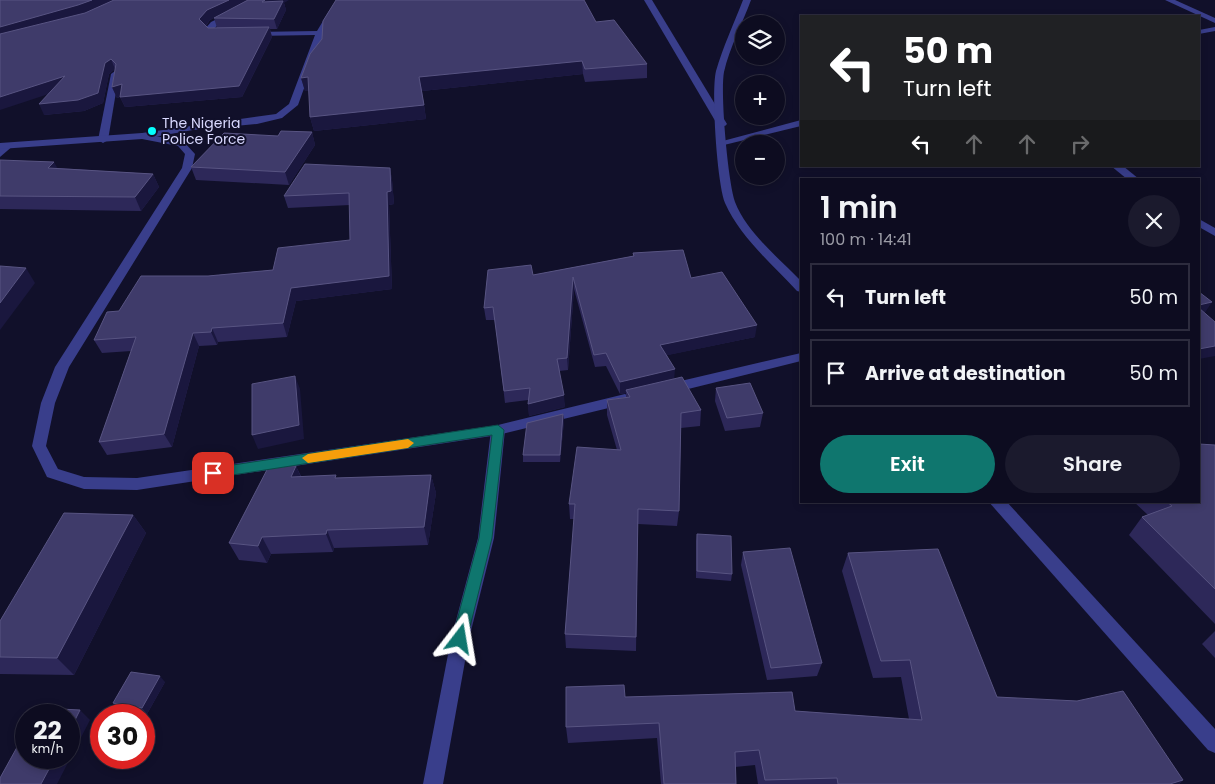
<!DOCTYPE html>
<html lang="en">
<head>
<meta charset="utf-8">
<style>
	body { margin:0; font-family:Poppins,sans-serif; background:#1b1a2d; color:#f1f3f6; height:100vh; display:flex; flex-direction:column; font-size:19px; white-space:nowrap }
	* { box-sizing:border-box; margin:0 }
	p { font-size:16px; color:#9a9ba5 }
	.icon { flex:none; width:28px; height:28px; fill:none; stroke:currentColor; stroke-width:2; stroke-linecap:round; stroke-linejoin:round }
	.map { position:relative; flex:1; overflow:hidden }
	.side { position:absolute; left:800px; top:178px; width:400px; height:325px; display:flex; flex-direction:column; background:#0d0c20; border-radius:0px; box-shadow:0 2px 8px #0003,0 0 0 1px #2d2c3e }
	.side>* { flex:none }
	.top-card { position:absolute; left:800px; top:15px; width:400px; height:152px; border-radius:0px; box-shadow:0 2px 8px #0003,0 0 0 1px #2d2c3e; background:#202124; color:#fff; overflow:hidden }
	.buttons { position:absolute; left:735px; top:15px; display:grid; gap:10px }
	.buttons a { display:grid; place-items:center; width:50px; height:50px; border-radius:50%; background:#0d0c20; box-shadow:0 2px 8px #0003,0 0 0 1px #2d2c3e; font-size:25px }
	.speed { position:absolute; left:15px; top:704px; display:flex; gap:10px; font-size:25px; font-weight:700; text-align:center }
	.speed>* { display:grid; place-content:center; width:65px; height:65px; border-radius:50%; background:#0d0c20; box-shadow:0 2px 8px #0003,0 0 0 1px #2d2c3e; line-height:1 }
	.speed small { font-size:12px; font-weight:400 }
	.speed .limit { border:8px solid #d22; background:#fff; color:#111 }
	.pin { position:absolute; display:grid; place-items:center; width:42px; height:42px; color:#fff; margin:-21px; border-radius:10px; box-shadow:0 2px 8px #0006 }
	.me { position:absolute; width:55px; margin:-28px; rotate:14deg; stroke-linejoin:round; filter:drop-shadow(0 0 4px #0008) }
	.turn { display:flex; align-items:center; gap:18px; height:105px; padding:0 20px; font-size:22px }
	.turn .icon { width:65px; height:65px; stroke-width:2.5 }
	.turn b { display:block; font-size:35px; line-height:42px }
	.lanes { display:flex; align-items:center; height:48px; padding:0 20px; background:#0003; justify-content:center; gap:25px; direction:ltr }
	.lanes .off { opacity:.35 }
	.round { display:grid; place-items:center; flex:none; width:52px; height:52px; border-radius:26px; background:#1b1a2d }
	.headline { display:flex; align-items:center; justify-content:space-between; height:85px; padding:0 20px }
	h1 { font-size:30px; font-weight:600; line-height:38px }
	.primary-button { display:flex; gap:10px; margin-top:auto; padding:10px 20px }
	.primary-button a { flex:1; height:58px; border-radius:30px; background:#0f766e; color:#fff; font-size:20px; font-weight:600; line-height:58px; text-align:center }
	.primary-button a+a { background:#1b1a2d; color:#f1f3f6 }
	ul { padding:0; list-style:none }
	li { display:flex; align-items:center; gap:15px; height:68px; margin:0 10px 8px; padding:0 10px; border:2px solid #2d2c3e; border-radius:0px }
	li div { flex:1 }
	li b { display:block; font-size:19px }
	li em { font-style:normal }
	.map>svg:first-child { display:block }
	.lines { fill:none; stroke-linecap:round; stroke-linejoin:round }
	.service { fill:#393e8b; fill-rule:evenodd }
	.minor { fill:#393e8b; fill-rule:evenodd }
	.tertiary { fill:#393e8b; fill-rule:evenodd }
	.wall { fill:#2d2859; fill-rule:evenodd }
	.shaded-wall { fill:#1a173e }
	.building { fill:#3f3b6a; stroke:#585482 }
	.route { fill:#0f766e; stroke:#0a4d48 }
	.slow { fill:#f59e0b }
	.poi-dot { fill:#05fffe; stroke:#11102a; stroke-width:2 }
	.labels { text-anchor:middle; stroke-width:4; stroke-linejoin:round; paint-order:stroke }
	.far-poi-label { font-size:14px; fill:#d9d9ff; stroke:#11102a; text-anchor:start }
</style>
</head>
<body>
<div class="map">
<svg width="1215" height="784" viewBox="0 0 1215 784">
	<rect width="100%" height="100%" fill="#11102a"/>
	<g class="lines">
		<path class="service" d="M 644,0 L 652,0 L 727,124 L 725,126 L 717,124 Z"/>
		<g class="minor">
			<path d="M 256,0 L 266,0 L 217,26 L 212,30 L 224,32 L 224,36 L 208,36 L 204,30 L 211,22 Z"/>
			<path d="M 1165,0 L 1175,0 L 1215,18 L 1215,23 Z"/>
			<path d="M 329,11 L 336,13 L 324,33 L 298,105 L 282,118 L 257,124 L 193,130 L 142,139 L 137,136 L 142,133 L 276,114 L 289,104 L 315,35 L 253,36 L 249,34 L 253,32 L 317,31 Z"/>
			<path d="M 1215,27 L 1215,31 L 1199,34 L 1199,30 Z"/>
			<path d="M 115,71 L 119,74 L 108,140 L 103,143 L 98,140 L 111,74 Z"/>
			<path d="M 801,120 L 801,126 L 724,145 L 719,142 Z"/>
			<path d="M 6,143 L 14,145 L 0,157 L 0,148 Z"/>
			<path d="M 1111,166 L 1123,166 L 1139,179 L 1127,179 Z"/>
			<path d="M 1199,219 L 1215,228 L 1215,236 L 1199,227 Z"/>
			<path d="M 498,425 L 503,426 L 505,430 L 494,538 L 469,639 L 443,784 L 423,784 L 451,639 L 478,538 L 491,430 L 493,426 Z"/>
		</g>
		<g class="tertiary">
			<path d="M 743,0 L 751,0 C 743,22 729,49 724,72 C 720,93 728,182 735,202 C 747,233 779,258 801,281 L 801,292 L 797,291 C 772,264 740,237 725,203 C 717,183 711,92 716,71 C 723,47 734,23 743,0 Z"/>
			<path d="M 142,133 L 184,142 L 195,154 L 192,168 L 69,367 L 55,403 L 46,446 L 58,469 L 84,477 L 137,478 L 498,425 L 625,394 L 632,399 L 625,404 L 498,435 L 137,490 L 84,489 L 47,477 L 32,446 L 41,403 L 55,367 L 182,168 L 185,154 L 178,146 L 142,139 L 0,149 L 0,143 Z"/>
			<path d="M 801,353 L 801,361 L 668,394 L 661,389 L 668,384 Z"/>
			<path d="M 988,501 L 1006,501 L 1215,729 L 1215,753 L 1208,750 Z"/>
		</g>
	</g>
	<g class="wall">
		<path d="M 0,0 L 284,3 L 286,10 L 277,29 L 270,29 L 272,37 L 242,97 L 125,107 L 120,97 L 117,98 L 112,87 L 115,69 L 109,74 L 103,103 L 84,111 L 44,115 L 48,94 ZM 214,18 L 217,28 L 208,28 L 206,26 L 210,20 Z"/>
		<path d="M 596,22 L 647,64 L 647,78 L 585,82 L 583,74 L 422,91 L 426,119 L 314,131 L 310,117 L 309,91 L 305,91 L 301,78 Z"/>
		<path d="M 312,132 L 315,145 L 289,185 L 196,180 L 191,167 L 278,136 Z"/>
		<path d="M 0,160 L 58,168 L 153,174 L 159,187 L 141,211 L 0,209 Z"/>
		<path d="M 390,168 L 392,180 L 394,204 L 389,205 L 392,289 L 296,301 L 287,337 L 218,342 L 217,345 L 199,346 L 172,447 L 107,455 L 99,442 L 131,351 L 102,353 L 94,340 L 119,311 L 208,276 L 273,270 L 350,240 L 350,205 L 288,208 L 284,196 Z"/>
		<path d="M 633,253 L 691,278 L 755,337 L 667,355 L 674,379 L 701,410 L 700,426 L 681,428 L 679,511 L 677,526 L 638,524 L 636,651 L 566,648 L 565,634 L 574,519 L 570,519 L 569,504 L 617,450 L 607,415 L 607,400 L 626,397 L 626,393 L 620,394 L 606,366 L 595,367 L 574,289 L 568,370 L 559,371 L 565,407 L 529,416 L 528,400 L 505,403 L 495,320 L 486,320 L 484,308 L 533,275 L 633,256 Z"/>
		<path d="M 716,388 L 763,413 L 760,427 L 725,431 L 715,401 Z"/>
		<path d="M 563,414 L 564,421 L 560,462 L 523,462 L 523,455 Z"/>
		<path d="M 1215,445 L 1215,624 L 1129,535 L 1142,517 L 1148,515 L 1133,501 L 1199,501 Z"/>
		<path d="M 296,466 L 301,476 L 336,478 L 431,475 L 436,493 L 428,545 L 334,548 L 333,552 L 271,554 L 267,563 L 239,560 L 229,543 Z"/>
		<path d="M 133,515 L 146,533 L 74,675 L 0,674 L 0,621 Z"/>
		<path d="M 697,534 L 732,574 L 731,581 L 696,578 L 696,541 Z"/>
		<path d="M 743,552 L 822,663 L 817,676 L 767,680 L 741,565 Z"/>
		<path d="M 848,553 L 997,697 L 1183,780 L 1179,784 L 758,784 L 755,765 L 735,767 L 736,784 L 661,784 L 657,738 L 568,743 L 566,727 L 625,697 L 795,711 L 909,719 L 901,677 L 873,678 L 842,571 Z"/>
		<path d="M 1215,631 L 1215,658 L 1202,644 Z"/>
		<path d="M 165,682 L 147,714 L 118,709 L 113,703 Z"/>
	</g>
	<g class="shaded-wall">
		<path d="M 92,0 L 120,0 L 82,15 L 0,38 L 0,27 Z"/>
		<path d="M 229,0 L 252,0 L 210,20 L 203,29 L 199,19 L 207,10 Z"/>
		<path d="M 265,0 L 289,0 L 284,3 L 286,10 L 277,29 L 274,19 L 262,2 Z"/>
		<path d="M 269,27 L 272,37 L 242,97 L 125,107 L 120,97 L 117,98 L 112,87 Z"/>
		<path d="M 111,59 L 115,69 L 109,74 L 103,103 L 84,111 L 44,115 L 39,104 L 105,63 Z"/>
		<path d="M 582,61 L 583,74 L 422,91 L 419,77 Z"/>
		<path d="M 65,76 L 70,87 L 0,110 L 0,97 Z"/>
		<path d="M 308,77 L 312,91 L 305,91 L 301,78 Z"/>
		<path d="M 424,105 L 426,119 L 314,131 L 310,117 Z"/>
		<path d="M 312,132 L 315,145 L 289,185 L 285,172 Z"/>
		<path d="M 54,162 L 62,176 L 48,168 Z"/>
		<path d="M 390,168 L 392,180 L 394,204 L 389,205 L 392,289 L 296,301 L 287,337 L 283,323 L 291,288 L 389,276 L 387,192 Z"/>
		<path d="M 153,174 L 159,187 L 141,211 L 135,197 Z"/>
		<path d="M 26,268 L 35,283 L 0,330 L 0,303 Z"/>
		<path d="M 573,277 L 574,289 L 568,370 L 567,358 Z"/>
		<path d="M 1212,302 L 1204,314 L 1199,315 L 1199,305 Z"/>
		<path d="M 757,325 L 755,337 L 659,357 L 660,345 Z"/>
		<path d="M 212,328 L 218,342 L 217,345 L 211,332 Z"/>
		<path d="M 193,333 L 199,346 L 172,447 L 164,434 Z"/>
		<path d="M 1215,346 L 1215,356 L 1199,359 L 1199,349 Z"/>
		<path d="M 675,369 L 674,381 L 626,390 L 626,393 L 620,394 L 620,382 Z"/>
		<path d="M 295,376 L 300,389 L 304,439 L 258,449 L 252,435 Z"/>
		<path d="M 564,395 L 565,407 L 529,416 L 528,404 Z"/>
		<path d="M 563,414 L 564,421 L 560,462 L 560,455 Z"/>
		<path d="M 296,466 L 304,484 L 291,477 Z"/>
		<path d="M 431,475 L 436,493 L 428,545 L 424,527 Z"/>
		<path d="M 133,515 L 146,533 L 74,675 L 57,658 Z"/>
		<path d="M 327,530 L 334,548 L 333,552 L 326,534 Z"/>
		<path d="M 262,537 L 271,554 L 267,563 L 258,546 Z"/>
		<path d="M 160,676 L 165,682 L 147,714 L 142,708 Z"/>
		<path d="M 80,710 L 90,720 L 57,784 L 41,784 L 55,758 L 69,758 L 69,732 Z"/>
		<path d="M 1183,780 L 1179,784 L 1170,784 Z"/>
	</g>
	<g class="building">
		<path d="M 0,0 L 92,0 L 78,5 L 0,27 Z"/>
		<path d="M 114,0 L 229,0 L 207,10 L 199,19 L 208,28 L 269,27 L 239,86 L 120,97 L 122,84 L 112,87 L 116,64 L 111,59 L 105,63 L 98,93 L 78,100 L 39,104 L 65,76 L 0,97 L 0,34 L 85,13 Z"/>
		<path d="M 248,0 L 265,0 L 262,2 L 283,1 L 274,19 L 214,18 Z"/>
		<path d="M 336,0 L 584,0 L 596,22 L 614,20 L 647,64 L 585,69 L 582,61 L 419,77 L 424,105 L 310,117 L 308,77 L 301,78 L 310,54 L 322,39 L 323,21 Z"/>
		<path d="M 281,131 L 312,132 L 285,172 L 191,167 L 224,133 L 278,136 Z"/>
		<path d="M 0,160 L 54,162 L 48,168 L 153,174 L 135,197 L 0,196 Z"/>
		<path d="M 305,164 L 390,168 L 391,191 L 387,192 L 389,276 L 291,288 L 283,323 L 212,328 L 211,332 L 193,333 L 164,434 L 99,442 L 136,337 L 94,340 L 107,312 L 119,311 L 141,276 L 208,276 L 273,270 L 278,248 L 350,240 L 349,193 L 284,196 Z"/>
		<path d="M 683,250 L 691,278 L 722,272 L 757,325 L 660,345 L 675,369 L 620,382 L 606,353 L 594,355 L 573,277 L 567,358 L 557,359 L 564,395 L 528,404 L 530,388 L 504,391 L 493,307 L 484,308 L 488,270 L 531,265 L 533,275 L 634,256 L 633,253 Z"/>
		<path d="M 0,266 L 26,268 L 0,303 Z"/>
		<path d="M 1199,292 L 1212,302 L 1199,305 Z"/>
		<path d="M 1199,308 L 1215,322 L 1215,346 L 1199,349 Z"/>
		<path d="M 295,376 L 299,425 L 252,435 L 252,384 Z"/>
		<path d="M 682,377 L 701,410 L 681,413 L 679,511 L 638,509 L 636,637 L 565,634 L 575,504 L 569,504 L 577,447 L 621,450 L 607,400 L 630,397 L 626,390 Z"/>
		<path d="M 750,383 L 763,413 L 727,418 L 716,388 Z"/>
		<path d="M 563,414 L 560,455 L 523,455 L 527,423 Z"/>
		<path d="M 1199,444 L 1215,445 L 1215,589 L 1142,517 L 1172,506 L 1166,501 L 1199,501 Z"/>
		<path d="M 270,464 L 296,466 L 291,477 L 336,475 L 335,478 L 431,475 L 424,527 L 327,530 L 326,534 L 262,537 L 258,546 L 229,543 Z"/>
		<path d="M 64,513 L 133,515 L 57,658 L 0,657 L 0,621 Z"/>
		<path d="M 697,534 L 731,536 L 732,574 L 697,571 Z"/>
		<path d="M 790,548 L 822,663 L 771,668 L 743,552 Z"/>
		<path d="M 938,549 L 997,697 L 1077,701 L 1123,691 L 1183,780 L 1170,784 L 838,784 L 837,778 L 765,780 L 759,750 L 735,752 L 736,784 L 664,784 L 659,723 L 566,727 L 566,687 L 624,685 L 625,697 L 792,692 L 795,711 L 922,720 L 910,660 L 881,661 L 848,553 Z"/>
		<path d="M 131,672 L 160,676 L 142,708 L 113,703 Z"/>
		<path d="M 40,708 L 80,710 L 69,732 L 69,715 L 36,715 Z"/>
		<path d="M 26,731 L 26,758 L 55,758 L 41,784 L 0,784 L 0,778 Z"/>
	</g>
	<path class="route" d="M 498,425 L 504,430 L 492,538 L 467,639 L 465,644 L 460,646 L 455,644 L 452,639 L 479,538 L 492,435 L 213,478 L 206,473 L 213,468 Z"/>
	<path class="slow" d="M 408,439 L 414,443 L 408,448 L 308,463 L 302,458 L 308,454 Z"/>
	<circle class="poi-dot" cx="152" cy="131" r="5"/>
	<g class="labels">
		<g class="far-poi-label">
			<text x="162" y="128">The Nigeria<tspan x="162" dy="16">Police Force</tspan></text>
		</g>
	</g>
</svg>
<div class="buttons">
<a><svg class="icon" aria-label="layers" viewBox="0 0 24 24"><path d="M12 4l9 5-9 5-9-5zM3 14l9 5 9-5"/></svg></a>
<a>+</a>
<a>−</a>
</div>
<div class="speed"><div>22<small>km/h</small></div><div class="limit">30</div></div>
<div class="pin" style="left:213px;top:473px;background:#d93025"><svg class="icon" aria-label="arrive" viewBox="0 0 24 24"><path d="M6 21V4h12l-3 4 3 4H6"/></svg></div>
<svg class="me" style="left:460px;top:639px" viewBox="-20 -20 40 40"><path d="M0-17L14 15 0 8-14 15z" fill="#0f766e" stroke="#fff" stroke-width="4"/></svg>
<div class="top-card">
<div class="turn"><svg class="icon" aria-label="left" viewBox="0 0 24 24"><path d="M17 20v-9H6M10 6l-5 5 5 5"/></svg><div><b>50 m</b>Turn left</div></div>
<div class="lanes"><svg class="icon" aria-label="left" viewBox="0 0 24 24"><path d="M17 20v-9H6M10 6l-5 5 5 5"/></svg><svg class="icon off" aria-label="ahead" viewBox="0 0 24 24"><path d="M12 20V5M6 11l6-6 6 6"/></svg><svg class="icon off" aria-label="ahead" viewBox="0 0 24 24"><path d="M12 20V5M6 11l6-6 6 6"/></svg><svg class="icon off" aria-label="right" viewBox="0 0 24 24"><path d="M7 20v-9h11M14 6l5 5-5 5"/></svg></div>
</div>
<section class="side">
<div class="headline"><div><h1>1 min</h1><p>100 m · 14:41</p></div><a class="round"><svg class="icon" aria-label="close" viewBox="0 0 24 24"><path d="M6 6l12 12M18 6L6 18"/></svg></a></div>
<ul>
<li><svg class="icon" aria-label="left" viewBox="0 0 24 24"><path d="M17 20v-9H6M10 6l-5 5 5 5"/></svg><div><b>Turn left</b></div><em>50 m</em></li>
<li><svg class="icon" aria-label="arrive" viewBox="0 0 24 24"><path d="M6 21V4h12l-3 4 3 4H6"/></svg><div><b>Arrive at destination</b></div><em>50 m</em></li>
</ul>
<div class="primary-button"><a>Exit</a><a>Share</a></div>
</section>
</div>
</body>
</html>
